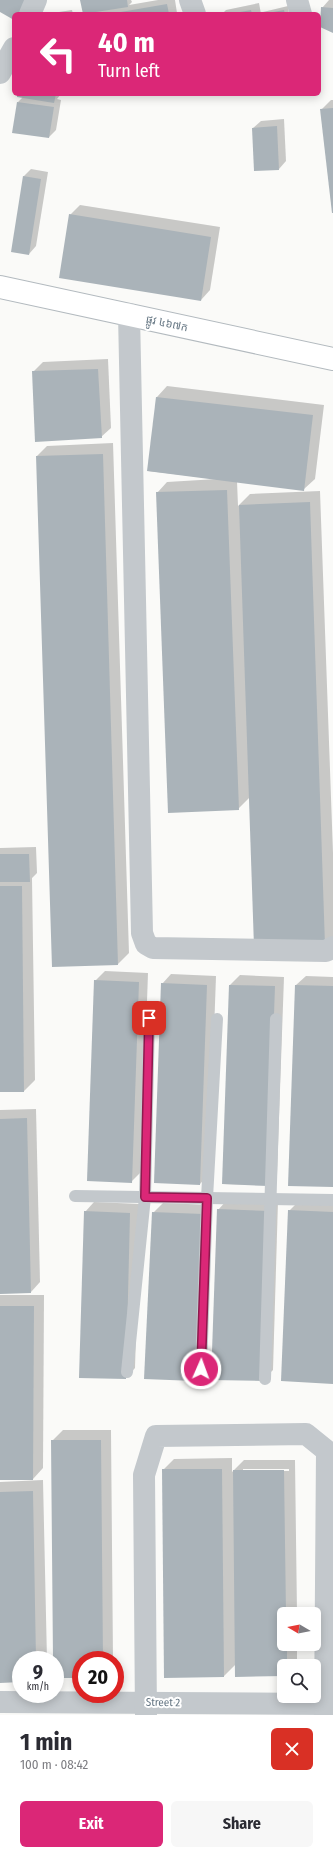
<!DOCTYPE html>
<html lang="en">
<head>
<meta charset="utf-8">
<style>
	body { margin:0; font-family:"Fira Sans Condensed","Noto Sans Khmer",sans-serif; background:#f7f7f7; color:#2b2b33; height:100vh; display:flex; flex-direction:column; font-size:15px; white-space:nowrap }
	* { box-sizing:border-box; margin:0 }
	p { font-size:13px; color:#7c7c81 }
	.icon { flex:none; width:22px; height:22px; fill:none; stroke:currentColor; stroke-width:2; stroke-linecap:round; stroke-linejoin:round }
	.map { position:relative; height:1715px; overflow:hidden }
	.side { display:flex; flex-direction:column; background:#fff; flex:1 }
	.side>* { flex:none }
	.banner { position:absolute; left:12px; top:12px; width:309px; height:84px; border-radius:6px; box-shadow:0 2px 10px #0003; background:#db2777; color:#fff; overflow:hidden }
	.needle { width:26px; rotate:280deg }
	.fabs { position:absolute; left:277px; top:1607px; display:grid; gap:8px }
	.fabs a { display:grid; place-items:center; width:44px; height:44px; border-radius:6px; background:#fff; box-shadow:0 2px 10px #0003; font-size:20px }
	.speed { position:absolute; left:12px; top:1651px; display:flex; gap:8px; font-size:20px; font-weight:700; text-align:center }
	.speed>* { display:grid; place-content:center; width:52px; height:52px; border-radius:50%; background:#fff; box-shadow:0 2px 10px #0003; line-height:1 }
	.speed small { font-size:10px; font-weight:400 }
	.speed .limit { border:6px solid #d22; background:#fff; color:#111 }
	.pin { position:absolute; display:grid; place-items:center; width:34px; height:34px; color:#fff; margin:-17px; border-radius:8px; box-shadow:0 2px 6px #0006 }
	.me { position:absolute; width:44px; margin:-22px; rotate:2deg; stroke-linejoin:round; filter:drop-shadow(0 0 3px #0008) }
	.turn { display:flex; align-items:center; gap:14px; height:84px; padding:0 20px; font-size:18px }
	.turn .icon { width:52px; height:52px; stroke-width:2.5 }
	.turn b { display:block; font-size:28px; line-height:34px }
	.round { display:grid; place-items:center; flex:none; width:42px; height:42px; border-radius:6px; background:#f7f7f7 }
	.head { display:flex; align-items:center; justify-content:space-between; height:68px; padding:0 20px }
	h1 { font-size:24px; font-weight:700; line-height:30px }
	.action { display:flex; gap:8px; margin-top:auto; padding:8px 20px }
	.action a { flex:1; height:46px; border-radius:6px; background:#db2777; color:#fff; font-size:16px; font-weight:700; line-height:46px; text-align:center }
	.action a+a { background:#f7f7f7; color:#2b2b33 }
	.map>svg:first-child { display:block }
	.shadow { fill:#0003; fill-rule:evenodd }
	.building { fill:#aab3b9 }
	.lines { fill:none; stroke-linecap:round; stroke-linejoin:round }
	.secondary-casing { stroke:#b3babf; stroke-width:24 }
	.lane { stroke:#c3c8cc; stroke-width:12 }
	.street { stroke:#c3c8cc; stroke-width:22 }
	.secondary { stroke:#fff; stroke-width:22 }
	.route-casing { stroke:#8e194d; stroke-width:10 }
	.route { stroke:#db2777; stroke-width:7 }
	.labels { text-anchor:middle; stroke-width:4; stroke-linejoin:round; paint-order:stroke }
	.street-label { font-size:11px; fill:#657683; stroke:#fff }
</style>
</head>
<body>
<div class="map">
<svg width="333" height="1715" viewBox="0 0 333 1715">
	<rect width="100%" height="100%" fill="#fafaf8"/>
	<g class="shadow">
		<path d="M 81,0 L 131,0 L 132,2 L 129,5 L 158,0 L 175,0 L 177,13 L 176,14 L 91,14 L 93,12 L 84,14 Z"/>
		<path d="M 329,0 L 333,0 L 333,32 L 322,8 Z"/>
		<path d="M 259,3 L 261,14 L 263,12 L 288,6 L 289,14 L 222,14 L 226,10 Z"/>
		<path d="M 72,10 L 73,14 L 57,14 L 59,12 Z"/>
		<path d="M 18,94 L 61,94 L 57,99 L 61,100 L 56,130 L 49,137 L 18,102 L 23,97 Z"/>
		<path d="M 331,100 L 333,100 L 333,213 L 321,110 Z"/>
		<path d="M 284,119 L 286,161 L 279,169 L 253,128 L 261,121 Z"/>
		<path d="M 31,169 L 48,172 L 36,246 L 29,254 L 24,176 Z"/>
		<path d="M 80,205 L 220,227 L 210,290 L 201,300 L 70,215 Z"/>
		<path d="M 108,359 L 111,428 L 101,437 L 33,372 L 43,362 Z"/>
		<path d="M 167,386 L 324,405 L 315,479 L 304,489 L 237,481 L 238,506 L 250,494 L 320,491 L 333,853 L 333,936 L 325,944 L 250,797 L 238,809 L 157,493 L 167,482 L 217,479 L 148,471 L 157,397 Z"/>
		<path d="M 113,443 L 129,953 L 118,964 L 53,966 L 37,456 L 47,446 Z"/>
		<path d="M 36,847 L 37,873 L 32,878 L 35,1080 L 24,1091 L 0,1091 L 0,848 Z"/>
		<path d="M 105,971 L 148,973 L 141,1172 L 131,1182 L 95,981 Z"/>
		<path d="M 171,974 L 216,976 L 209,1174 L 200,1184 L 162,984 Z"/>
		<path d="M 240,975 L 284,977 L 277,1175 L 268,1185 L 223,1184 L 230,985 Z"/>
		<path d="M 306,976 L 333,977 L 333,1186 L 296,985 Z"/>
		<path d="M 36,1109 L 40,1282 L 31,1292 L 0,1293 L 0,1110 Z"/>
		<path d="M 227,1200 L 278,1201 L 273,1370 L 263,1380 L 218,1210 Z"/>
		<path d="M 299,1201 L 333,1203 L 333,1382 L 289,1211 Z"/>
		<path d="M 94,1202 L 140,1204 L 135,1368 L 126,1378 L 85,1212 Z"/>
		<path d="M 163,1203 L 212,1205 L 204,1370 L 195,1380 L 153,1213 Z"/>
		<path d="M 0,1295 L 44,1295 L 43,1468 L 33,1479 L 0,1479 Z"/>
		<path d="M 63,1430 L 111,1430 L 113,1660 L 81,1660 L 81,1677 L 55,1677 L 52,1441 Z"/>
		<path d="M 232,1458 L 232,1472 L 244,1460 L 295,1460 L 297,1614 L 284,1614 L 284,1644 L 297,1644 L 297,1664 L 296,1666 L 284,1666 L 284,1675 L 236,1664 L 224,1676 L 163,1470 L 174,1459 ZM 243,1469 L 289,1469 L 289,1471 L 243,1471 Z"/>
		<path d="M 43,1480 L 47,1660 L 21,1660 L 21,1681 L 0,1682 L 0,1482 Z"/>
	</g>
	<g class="building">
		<path d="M 0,0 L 30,0 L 24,14 L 14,14 L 14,20 L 0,12 Z"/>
		<path d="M 80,0 L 127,0 L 128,7 L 83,14 Z"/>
		<path d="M 167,4 L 169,14 L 115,14 L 115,13 Z"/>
		<path d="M 321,7 L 333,8 L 333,33 L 320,27 Z"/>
		<path d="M 251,10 L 252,14 L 235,14 L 235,13 Z"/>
		<path d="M 284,10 L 285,14 L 268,14 L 268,13 Z"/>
		<path d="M 17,94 L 56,94 L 54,103 L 17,97 Z"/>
		<path d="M 17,102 L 54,107 L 49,138 L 12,133 Z"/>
		<path d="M 333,108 L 333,213 L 332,213 L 320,109 Z"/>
		<path d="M 277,126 L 279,170 L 254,171 L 252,128 Z"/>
		<path d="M 23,176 L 41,179 L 29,255 L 11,252 Z"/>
		<path d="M 69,214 L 211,237 L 201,301 L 59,278 Z"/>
		<path d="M 98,369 L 102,438 L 35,442 L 32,371 Z"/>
		<path d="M 156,397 L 313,415 L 304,491 L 147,471 Z"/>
		<path d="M 103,454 L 118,965 L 52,967 L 36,456 Z"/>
		<path d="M 227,490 L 239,810 L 168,813 L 156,492 Z"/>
		<path d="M 310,502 L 325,945 L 254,947 L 239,505 Z"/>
		<path d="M 0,854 L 29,854 L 30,882 L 0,882 Z"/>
		<path d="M 0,886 L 22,886 L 24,1092 L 0,1092 Z"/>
		<path d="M 94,980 L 139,982 L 132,1183 L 87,1181 Z"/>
		<path d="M 161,983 L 207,985 L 200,1185 L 154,1183 Z"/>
		<path d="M 229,985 L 275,986 L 268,1186 L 222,1184 Z"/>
		<path d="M 295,985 L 333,986 L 333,1187 L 288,1186 Z"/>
		<path d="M 27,1118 L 31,1293 L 0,1294 L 0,1119 Z"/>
		<path d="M 217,1209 L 269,1211 L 263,1381 L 211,1380 Z"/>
		<path d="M 288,1210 L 333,1212 L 333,1384 L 281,1381 Z"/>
		<path d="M 84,1211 L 130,1213 L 126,1379 L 79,1378 Z"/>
		<path d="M 152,1212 L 203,1214 L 195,1381 L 144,1379 Z"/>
		<path d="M 0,1306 L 34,1306 L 33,1480 L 0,1480 Z"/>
		<path d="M 51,1440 L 101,1440 L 103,1660 L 81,1660 L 81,1678 L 55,1678 L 55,1660 L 53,1660 Z"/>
		<path d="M 162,1469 L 222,1469 L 224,1677 L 164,1678 Z"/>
		<path d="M 233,1470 L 284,1470 L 286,1614 L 284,1614 L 284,1644 L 287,1644 L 287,1666 L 284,1666 L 284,1676 L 235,1677 Z"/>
		<path d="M 33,1491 L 36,1660 L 21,1660 L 21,1682 L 0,1683 L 0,1492 Z"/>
	</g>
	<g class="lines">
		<defs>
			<path id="secondary" d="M 0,287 L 333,359"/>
		</defs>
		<use href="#secondary" class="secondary-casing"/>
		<g class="lane">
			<path d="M 75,1196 L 333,1200"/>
			<path d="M 201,1369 L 207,1198 L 217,1019"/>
			<path d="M 127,1372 L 145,1197 L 149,1018"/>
			<path d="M 265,1379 L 276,1019"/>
		</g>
		<g class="street">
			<path d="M 190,0 L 195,14"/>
			<path d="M 297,0 L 301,14"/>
			<path d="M 30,14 L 36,0"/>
			<path d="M 0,73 L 14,48"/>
			<path d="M 129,314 L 142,933 L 146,944 L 153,948 L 326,951 L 333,947"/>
			<path d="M 0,1702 L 325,1704"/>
			<path d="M 146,1715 L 144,1475 L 156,1436 L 306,1434 L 327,1451 L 325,1715"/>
		</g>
		<use href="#secondary" class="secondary"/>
	</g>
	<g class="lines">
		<defs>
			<path id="route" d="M 149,1018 L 145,1197 L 207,1198 L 201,1369"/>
		</defs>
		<use href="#route" class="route-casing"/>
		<use href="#route" class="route"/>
	</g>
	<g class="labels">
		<g class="street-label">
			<text transform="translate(167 323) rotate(12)" y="4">ផ្លូវ ៤៦៧ក</text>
			<text transform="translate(163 1702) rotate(1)" y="4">Street 2</text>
		</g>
	</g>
</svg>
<div class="fabs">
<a><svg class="needle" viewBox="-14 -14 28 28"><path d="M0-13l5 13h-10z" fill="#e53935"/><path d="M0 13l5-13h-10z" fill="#7c7c81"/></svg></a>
<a><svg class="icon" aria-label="search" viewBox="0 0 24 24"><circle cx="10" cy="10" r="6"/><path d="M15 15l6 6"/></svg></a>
</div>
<div class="speed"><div>9<small>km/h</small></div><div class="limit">20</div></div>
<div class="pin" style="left:149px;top:1018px;background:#d93025"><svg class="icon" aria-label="arrive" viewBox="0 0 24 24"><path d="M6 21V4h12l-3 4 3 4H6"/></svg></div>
<svg class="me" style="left:201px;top:1369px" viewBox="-20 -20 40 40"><circle r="17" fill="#db2777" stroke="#fff" stroke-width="3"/><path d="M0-11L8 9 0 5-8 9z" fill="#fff"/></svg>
<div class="banner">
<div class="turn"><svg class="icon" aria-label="left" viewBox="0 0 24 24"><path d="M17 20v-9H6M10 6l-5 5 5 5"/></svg><div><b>40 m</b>Turn left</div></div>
</div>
</div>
<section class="side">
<div class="head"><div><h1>1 min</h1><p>100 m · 08:42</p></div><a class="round" style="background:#d93025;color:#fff"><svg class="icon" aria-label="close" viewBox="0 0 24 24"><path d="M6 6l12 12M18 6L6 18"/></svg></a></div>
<div class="action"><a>Exit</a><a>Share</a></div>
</section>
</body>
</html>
